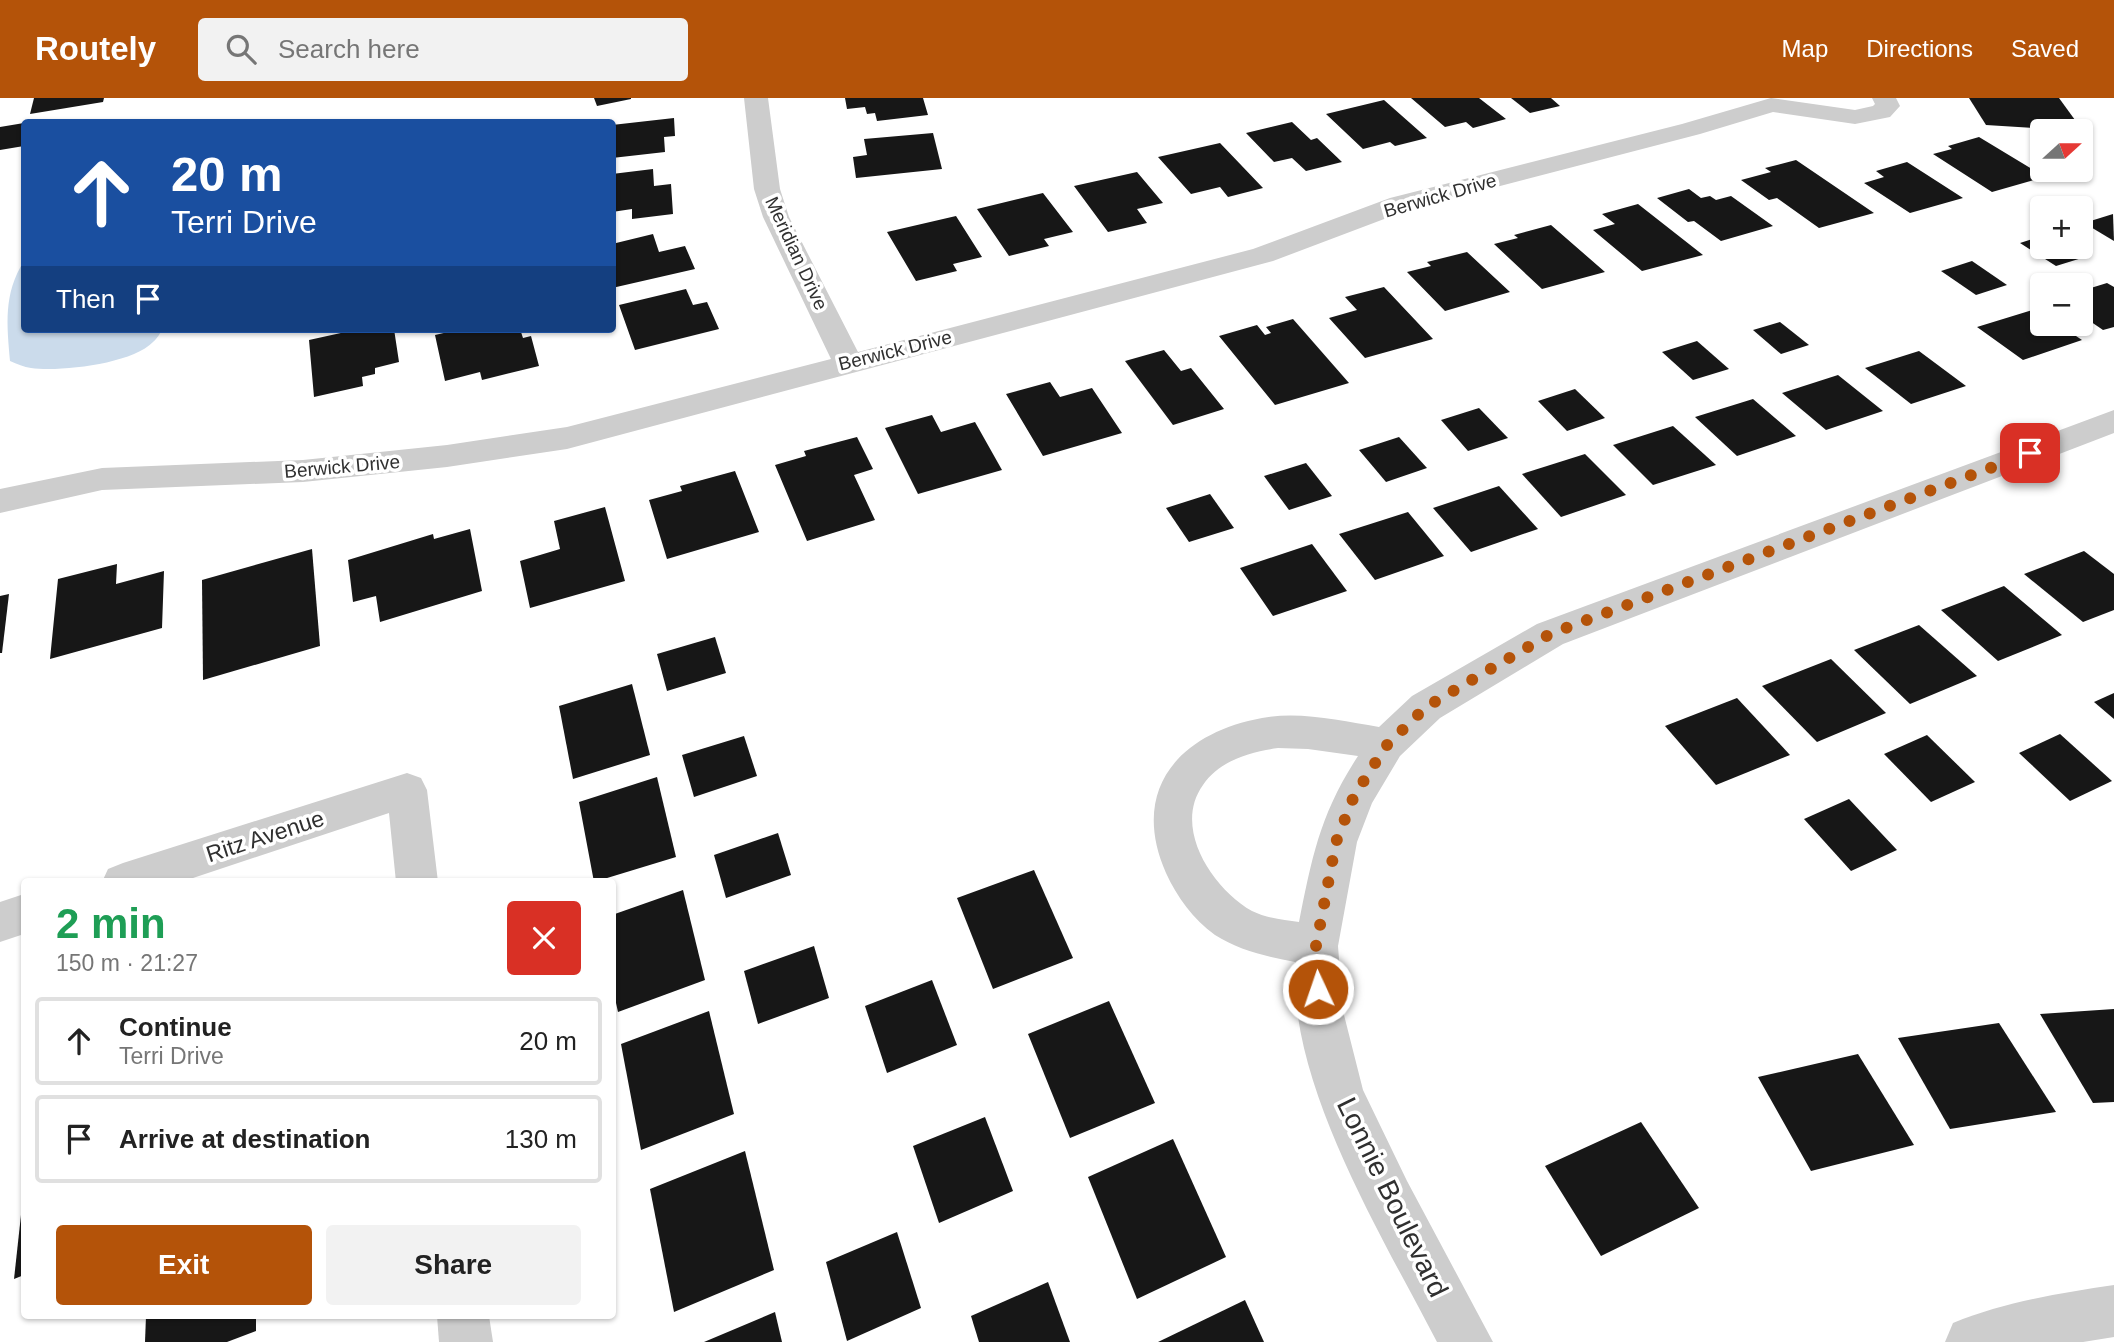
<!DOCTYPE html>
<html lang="en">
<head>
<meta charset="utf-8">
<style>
	body { margin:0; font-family:Helvetica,sans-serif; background:#f2f2f2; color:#222; height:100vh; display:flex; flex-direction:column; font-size:26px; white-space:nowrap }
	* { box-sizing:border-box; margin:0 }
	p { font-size:23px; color:#767676 }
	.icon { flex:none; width:38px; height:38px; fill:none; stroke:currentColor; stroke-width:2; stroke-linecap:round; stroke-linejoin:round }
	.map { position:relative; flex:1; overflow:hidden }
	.sheet { position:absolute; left:21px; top:780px; width:595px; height:441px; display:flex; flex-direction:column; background:#fff; border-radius:7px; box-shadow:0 2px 5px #0004 }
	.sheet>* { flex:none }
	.guide { position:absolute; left:21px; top:21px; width:595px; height:214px; border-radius:7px; box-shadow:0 2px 5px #0004; background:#1a4fa0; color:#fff; overflow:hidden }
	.needle { width:46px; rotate:69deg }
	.fabs { position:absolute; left:2030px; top:21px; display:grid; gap:14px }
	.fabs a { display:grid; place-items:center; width:63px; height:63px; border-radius:7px; background:#fff; box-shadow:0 2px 5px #0004; font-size:35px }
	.pin { position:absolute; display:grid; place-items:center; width:60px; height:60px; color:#fff; margin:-30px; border-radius:14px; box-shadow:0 4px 10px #0006 }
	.me { position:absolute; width:77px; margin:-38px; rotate:357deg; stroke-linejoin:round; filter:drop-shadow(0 0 5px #0008) }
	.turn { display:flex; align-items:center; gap:24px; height:147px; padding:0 35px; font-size:32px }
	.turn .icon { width:91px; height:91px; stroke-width:2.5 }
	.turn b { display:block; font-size:49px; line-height:60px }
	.then { display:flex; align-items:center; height:66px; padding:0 35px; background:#0003; gap:14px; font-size:26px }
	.round { display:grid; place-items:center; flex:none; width:74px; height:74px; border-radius:7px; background:#f2f2f2 }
	.summary { display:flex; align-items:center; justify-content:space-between; height:119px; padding:0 35px }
	h1 { font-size:42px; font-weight:700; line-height:52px; color:#1e9e55 }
	.button { display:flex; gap:14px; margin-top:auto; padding:14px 35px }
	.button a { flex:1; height:80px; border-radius:7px; background:#b45309; color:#fff; font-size:28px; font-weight:700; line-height:80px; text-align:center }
	.button a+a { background:#f2f2f2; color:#222 }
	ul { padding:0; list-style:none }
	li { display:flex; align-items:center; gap:21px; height:88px; margin:0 14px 10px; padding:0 21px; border:4px solid #e0e0e0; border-radius:7px }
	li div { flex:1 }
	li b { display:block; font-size:26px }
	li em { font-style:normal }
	header { display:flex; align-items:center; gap:42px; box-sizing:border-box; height:98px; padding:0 35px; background:#b45309; color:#fff }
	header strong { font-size:33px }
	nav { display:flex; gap:38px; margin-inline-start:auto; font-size:24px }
	.search { width:490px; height:63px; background:#f2f2f2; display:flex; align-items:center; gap:18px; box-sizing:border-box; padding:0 24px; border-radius:7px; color:#767676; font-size:26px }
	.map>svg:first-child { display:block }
	.water { fill:#cbdbeb }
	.building { fill:#171717 }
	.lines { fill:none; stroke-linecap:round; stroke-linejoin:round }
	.street { fill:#cdcdcd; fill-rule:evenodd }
	.route { stroke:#b45309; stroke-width:12; stroke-dasharray:0 21.6 }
	.labels { text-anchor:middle; stroke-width:7; stroke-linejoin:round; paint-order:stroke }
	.far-street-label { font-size:19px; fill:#303030; stroke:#fff }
	.street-label { font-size:23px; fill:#303030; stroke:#fff }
	.near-street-label { font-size:28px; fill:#303030; stroke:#fff }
</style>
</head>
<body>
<header>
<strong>Routely</strong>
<div class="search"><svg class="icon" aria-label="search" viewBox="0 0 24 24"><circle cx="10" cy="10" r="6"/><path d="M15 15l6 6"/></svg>Search here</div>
<nav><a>Map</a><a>Directions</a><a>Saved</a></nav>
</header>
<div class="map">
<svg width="2114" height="1244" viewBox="0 0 2114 1244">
	<rect width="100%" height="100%" fill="#fff"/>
	<path class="water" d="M 24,163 L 24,231 L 163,231 C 160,235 157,241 153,244 C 132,266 60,274 31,270 C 24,269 17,266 10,263 C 7,227 3,196 24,163 Z"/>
	<g class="building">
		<path d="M 34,0 L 104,0 L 103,4 L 30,16 Z"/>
		<path d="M 594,0 L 631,0 L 631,1 L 597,8 Z"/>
		<path d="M 845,0 L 923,0 L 928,17 L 877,23 L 875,15 L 867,16 L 865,9 L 847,11 Z"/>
		<path d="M 1411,0 L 1479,0 L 1506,21 L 1473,30 L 1466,24 L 1445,29 Z"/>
		<path d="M 1511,0 L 1551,0 L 1560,8 L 1530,15 Z"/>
		<path d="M 1969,0 L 2059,0 L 2083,33 L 1986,27 Z"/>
		<path d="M 1384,2 L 1427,40 L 1395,48 L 1390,44 L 1363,51 L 1326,16 Z"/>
		<path d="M 674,20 L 675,38 L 664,39 L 665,54 L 612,60 L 612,27 Z"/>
		<path d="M 1292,24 L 1311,42 L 1317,40 L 1342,64 L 1306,73 L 1292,60 L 1274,64 L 1246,35 Z"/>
		<path d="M 24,25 L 24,48 L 0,52 L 0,29 Z"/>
		<path d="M 933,35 L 942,71 L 856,80 L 853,59 L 867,57 L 864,41 Z"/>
		<path d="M 1979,39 L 2045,79 L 1992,94 L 1933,56 L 1952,51 L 1948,48 Z"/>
		<path d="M 1220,45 L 1263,90 L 1228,99 L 1220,89 L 1191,96 L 1158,59 Z"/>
		<path d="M 1796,62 L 1874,115 L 1819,130 L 1777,100 L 1769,102 L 1741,82 L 1771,74 L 1765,70 Z"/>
		<path d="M 1907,64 L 1963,100 L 1910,115 L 1864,85 L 1884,79 L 1876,73 Z"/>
		<path d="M 653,71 L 654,88 L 671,86 L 673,116 L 632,121 L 632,111 L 612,114 L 612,76 Z"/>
		<path d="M 1137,74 L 1163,105 L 1137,111 L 1147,125 L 1108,134 L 1074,88 Z"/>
		<path d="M 1689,91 L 1701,100 L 1710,98 L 1716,102 L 1731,98 L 1773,128 L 1721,143 L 1694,123 L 1688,124 L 1657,100 Z"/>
		<path d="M 1043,95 L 1073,134 L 1044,141 L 1049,148 L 1009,158 L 977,111 Z"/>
		<path d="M 1638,106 L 1703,157 L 1642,173 L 1593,132 L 1615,126 L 1602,116 Z"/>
		<path d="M 2113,116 L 2114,143 L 2084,125 Z"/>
		<path d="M 956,118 L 982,159 L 953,166 L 957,173 L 916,183 L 887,134 Z"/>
		<path d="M 1551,127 L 1605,174 L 1542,191 L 1494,146 L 1518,140 L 1514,137 Z"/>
		<path d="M 653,136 L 659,154 L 685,148 L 695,171 L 612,190 L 612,146 Z"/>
		<path d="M 2042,138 L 2042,149 L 2069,149 L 2085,159 L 2056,168 L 2020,145 Z"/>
		<path d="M 1467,154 L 1510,194 L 1445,213 L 1407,174 L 1431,168 L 1427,164 Z"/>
		<path d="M 1972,163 L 2007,187 L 1976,197 L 1941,173 Z"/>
		<path d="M 2107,185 L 2114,189 L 2114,229 L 2103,232 L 2081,217 L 2081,193 Z"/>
		<path d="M 1384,189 L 1433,241 L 1365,260 L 1329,220 L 1357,212 L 1345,199 Z"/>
		<path d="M 686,191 L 693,207 L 707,204 L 719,231 L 635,252 L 619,207 Z"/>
		<path d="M 2036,211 L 2042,215 L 2042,226 L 2058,226 L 2082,242 L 2023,262 L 1977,229 Z"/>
		<path d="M 1293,221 L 1349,285 L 1275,307 L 1219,238 L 1257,227 L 1265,237 L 1271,235 L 1266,229 Z"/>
		<path d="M 1780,224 L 1809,247 L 1781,256 L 1753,232 Z"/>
		<path d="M 359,231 L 394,231 L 399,264 L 375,270 L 375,276 L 362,279 L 363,288 L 314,299 L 309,242 Z"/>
		<path d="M 461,231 L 520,231 L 523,240 L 531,238 L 539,268 L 482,282 L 480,274 L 445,283 L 435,237 Z"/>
		<path d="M 1697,243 L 1729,271 L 1693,282 L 1662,254 Z"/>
		<path d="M 1164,252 L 1181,273 L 1191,270 L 1224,311 L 1173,327 L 1125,263 Z"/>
		<path d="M 1919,253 L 1966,288 L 1911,306 L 1865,270 Z"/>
		<path d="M 1838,277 L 1883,313 L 1826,332 L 1782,295 Z"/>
		<path d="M 1050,284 L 1060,299 L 1092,290 L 1122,335 L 1043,358 L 1006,296 Z"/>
		<path d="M 1575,291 L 1605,320 L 1567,333 L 1538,303 Z"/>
		<path d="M 1753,301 L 1796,338 L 1737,358 L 1695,319 Z"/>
		<path d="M 1479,310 L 1508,340 L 1468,353 L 1441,322 Z"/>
		<path d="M 932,317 L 941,334 L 975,324 L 1002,372 L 918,396 L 885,330 Z"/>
		<path d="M 1673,328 L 1716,367 L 1653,387 L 1613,347 Z"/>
		<path d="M 857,339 L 873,371 L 854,377 L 875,422 L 807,443 L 775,367 L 806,358 L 804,353 Z"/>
		<path d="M 1399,339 L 1427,370 L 1386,384 L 1359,352 Z"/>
		<path d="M 1585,356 L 1626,397 L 1561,419 L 1522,376 Z"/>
		<path d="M 1306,365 L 1332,398 L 1289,412 L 1264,378 Z"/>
		<path d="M 735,373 L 759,434 L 667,461 L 649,402 L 682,393 L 680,388 Z"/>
		<path d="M 1499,388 L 1538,431 L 1471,454 L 1433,410 Z"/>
		<path d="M 1210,396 L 1234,430 L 1189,444 L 1166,410 Z"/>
		<path d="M 605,409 L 625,483 L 530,510 L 520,463 L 560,451 L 554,423 Z"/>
		<path d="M 1408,414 L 1444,458 L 1375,482 L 1339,436 Z"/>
		<path d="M 470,431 L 482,493 L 380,524 L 376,498 L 353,504 L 348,462 L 433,436 L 434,441 Z"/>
		<path d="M 1312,446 L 1347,493 L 1273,518 L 1240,470 Z"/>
		<path d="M 312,451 L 320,548 L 203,582 L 202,482 Z"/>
		<path d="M 2084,453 L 2114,476 L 2114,512 L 2083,524 L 2024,476 Z"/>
		<path d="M 117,466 L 116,486 L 164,473 L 162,530 L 50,561 L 58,481 Z"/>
		<path d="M 2004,488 L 2062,537 L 1998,563 L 1941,512 Z"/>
		<path d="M 9,496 L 2,555 L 0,555 L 0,498 Z"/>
		<path d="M 1919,527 L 1977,578 L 1910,606 L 1854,552 Z"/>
		<path d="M 715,539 L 726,575 L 667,593 L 657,556 Z"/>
		<path d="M 1831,561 L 1886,615 L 1817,644 L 1762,588 Z"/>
		<path d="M 632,586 L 650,657 L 573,681 L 559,608 Z"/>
		<path d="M 2114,595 L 2114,621 L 2094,604 Z"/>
		<path d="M 1737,600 L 1790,657 L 1716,687 L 1665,628 Z"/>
		<path d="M 2060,636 L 2112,683 L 2070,703 L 2019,655 Z"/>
		<path d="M 1927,637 L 1975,684 L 1931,704 L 1884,656 Z"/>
		<path d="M 744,638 L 757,678 L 694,699 L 682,657 Z"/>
		<path d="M 657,679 L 676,759 L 594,784 L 579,704 Z"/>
		<path d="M 1849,701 L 1897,752 L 1851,773 L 1804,721 Z"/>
		<path d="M 778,735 L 791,777 L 726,800 L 714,757 Z"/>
		<path d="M 1034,772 L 1073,860 L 993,891 L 957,800 Z"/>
		<path d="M 683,792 L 705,882 L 618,914 L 612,887 L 612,817 Z"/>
		<path d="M 814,848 L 829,900 L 758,926 L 744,873 Z"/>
		<path d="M 932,882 L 957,947 L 887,975 L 865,908 Z"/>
		<path d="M 1109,903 L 1155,1005 L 1070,1040 L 1028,936 Z"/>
		<path d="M 2114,911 L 2114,1004 L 2093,1005 L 2040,916 Z"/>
		<path d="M 709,913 L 734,1016 L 641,1052 L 621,946 Z"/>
		<path d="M 1999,925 L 2056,1014 L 1950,1031 L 1898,940 Z"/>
		<path d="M 1858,956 L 1914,1047 L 1811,1073 L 1758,979 Z"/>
		<path d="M 985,1019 L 1013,1093 L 939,1125 L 913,1048 Z"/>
		<path d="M 1641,1024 L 1699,1110 L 1601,1158 L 1545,1068 Z"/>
		<path d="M 1173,1041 L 1226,1159 L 1137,1201 L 1088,1079 Z"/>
		<path d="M 745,1053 L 774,1172 L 674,1214 L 650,1091 Z"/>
		<path d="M 24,1107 L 24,1177 L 14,1181 L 22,1108 Z"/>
		<path d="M 897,1134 L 921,1210 L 847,1243 L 826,1164 Z"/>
		<path d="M 1048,1184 L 1070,1244 L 979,1244 L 971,1218 Z"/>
		<path d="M 1245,1202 L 1264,1244 L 1158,1244 Z"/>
		<path d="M 775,1214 L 782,1244 L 704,1244 Z"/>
		<path d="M 146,1218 L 256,1218 L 256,1233 L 227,1244 L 145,1244 Z"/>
	</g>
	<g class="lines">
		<g class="street">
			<path d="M 744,0 L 768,0 L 780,91 L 789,119 L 858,254 L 1253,151 L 1390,100 L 1682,26 L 1771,0 L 1855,12 L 1873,8 L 1875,6 L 1872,0 L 1896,0 L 1900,8 L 1890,19 L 1855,26 L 1773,14 L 1700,36 L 1408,112 L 1273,163 L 567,351 L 447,369 L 303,384 L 102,392 L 0,415 L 0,391 L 102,370 L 303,362 L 447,347 L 567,329 L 831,261 L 763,119 L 754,91 Z"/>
			<path d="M 2114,312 L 2114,335 L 1563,546 L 1440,620 L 1400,658 L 1372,705 L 1357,744 L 1338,848 L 1343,913 L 1363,992 L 1407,1083 L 1493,1244 L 1437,1244 C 1386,1146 1311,1022 1297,912 C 1295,897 1296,880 1295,864 C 1268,859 1238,852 1215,837 C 1193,821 1177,799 1166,775 C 1129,691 1180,635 1262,620 C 1301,613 1341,623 1379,629 L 1412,598 L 1537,526 ZM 1278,650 L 1308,651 L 1358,658 C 1320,716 1312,759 1299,824 C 1284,822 1266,820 1252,813 C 1213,791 1172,730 1203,687 C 1220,662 1250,654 1278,650 Z"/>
			<path d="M 407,675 L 421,680 L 427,692 L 438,784 L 396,784 L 389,715 L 181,784 L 102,784 L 108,771 L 123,765 Z"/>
			<path d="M 24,796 L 24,836 L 0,844 L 0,804 Z"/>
			<path d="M 2114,1187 L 2114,1239 L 2083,1244 L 1945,1244 L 1953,1225 C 2004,1204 2060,1195 2114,1187 Z"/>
			<path d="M 437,1218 L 489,1218 L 493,1244 L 439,1244 Z"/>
		</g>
	</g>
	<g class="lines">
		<path class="route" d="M 1318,891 L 1316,848 L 1336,744 L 1354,698 L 1386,648 L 1426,609 L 1550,536 L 2030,355"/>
	</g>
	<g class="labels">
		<g class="far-street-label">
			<text transform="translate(1440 97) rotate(-16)" y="7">Berwick Drive</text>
			<text transform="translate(797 155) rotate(65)" y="7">Meridian Drive</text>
			<text transform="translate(895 252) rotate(-14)" y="7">Berwick Drive</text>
			<text transform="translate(342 368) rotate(-5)" y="7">Berwick Drive</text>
		</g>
		<g class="street-label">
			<text transform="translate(265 738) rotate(-18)" y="8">Ritz Avenue</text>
		</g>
		<g class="near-street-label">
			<text transform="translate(1393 1099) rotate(64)" y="10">Lonnie Boulevard</text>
		</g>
	</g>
</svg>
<div class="fabs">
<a><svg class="needle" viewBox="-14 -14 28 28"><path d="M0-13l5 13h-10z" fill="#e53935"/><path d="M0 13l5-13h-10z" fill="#767676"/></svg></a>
<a>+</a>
<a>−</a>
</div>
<div class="pin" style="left:2030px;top:355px;background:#d93025"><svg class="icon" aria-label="arrive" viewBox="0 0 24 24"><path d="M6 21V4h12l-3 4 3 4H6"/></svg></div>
<svg class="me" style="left:1318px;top:891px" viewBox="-20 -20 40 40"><circle r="17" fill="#b45309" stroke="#fff" stroke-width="3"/><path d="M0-11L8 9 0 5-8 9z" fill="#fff"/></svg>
<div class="guide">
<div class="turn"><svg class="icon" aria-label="ahead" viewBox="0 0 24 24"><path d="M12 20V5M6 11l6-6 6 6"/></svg><div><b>20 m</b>Terri Drive</div></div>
<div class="then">Then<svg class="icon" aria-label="arrive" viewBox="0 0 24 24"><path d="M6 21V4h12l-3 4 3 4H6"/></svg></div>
</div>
<section class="sheet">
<div class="summary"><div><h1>2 min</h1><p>150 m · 21:27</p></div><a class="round" style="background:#d93025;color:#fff"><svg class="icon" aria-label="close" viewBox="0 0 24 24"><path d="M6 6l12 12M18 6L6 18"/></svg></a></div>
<ul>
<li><svg class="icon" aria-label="ahead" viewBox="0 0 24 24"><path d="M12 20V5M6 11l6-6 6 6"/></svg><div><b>Continue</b><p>Terri Drive</p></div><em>20 m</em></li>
<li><svg class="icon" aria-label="arrive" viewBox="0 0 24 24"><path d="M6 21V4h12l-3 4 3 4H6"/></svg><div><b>Arrive at destination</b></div><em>130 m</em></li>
</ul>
<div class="button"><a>Exit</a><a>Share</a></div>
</section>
</div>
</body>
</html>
